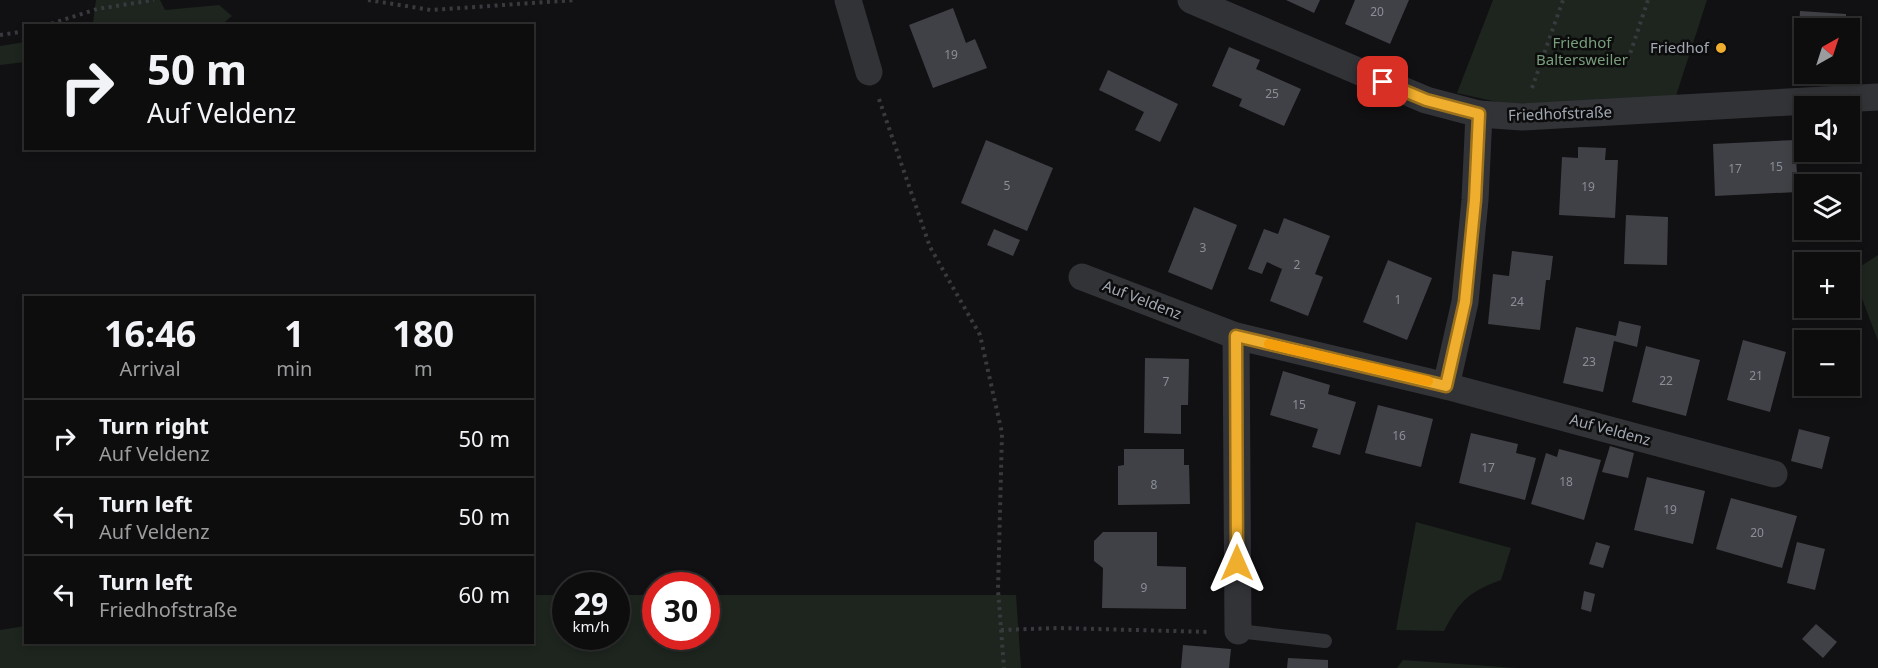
<!DOCTYPE html>
<html lang="en">
<head>
<meta charset="utf-8">
<style>
	body { margin:0; font-family:"Noto Sans",sans-serif; background:#161617; color:#f1f3f6; height:100vh; display:flex; flex-direction:column; font-size:22px; white-space:nowrap }
	* { box-sizing:border-box; margin:0 }
	p { font-size:20px; color:#9a9c9e }
	.icon { flex:none; width:33px; height:33px; fill:none; stroke:currentColor; stroke-width:2; stroke-linecap:round; stroke-linejoin:round }
	.map { position:relative; flex:1; overflow:hidden }
	.details { position:absolute; left:24px; top:296px; width:510px; height:348px; display:flex; flex-direction:column; background:#0d0d0e; border-radius:0px; box-shadow:0 3px 9px #0003,0 0 0 2px #2d2d2e }
	.details>* { flex:none }
	.hud { position:absolute; left:24px; top:24px; width:510px; height:126px; border-radius:0px; box-shadow:0 3px 9px #0003,0 0 0 2px #2d2d2e; background:#0d0d0e; color:#f1f3f6; overflow:hidden }
	.needle { width:39px; rotate:39deg }
	.fabs { position:absolute; left:1794px; top:18px; display:grid; gap:12px }
	.fabs a { display:grid; place-items:center; width:66px; height:66px; border-radius:0px; background:#0d0d0e; box-shadow:0 3px 9px #0003,0 0 0 2px #2d2d2e; font-size:30px }
	.speed { position:absolute; left:552px; top:572px; display:flex; gap:12px; font-size:30px; font-weight:700; text-align:center }
	.speed>* { display:grid; place-content:center; width:78px; height:78px; border-radius:50%; background:#0d0d0e; box-shadow:0 3px 9px #0003,0 0 0 2px #2d2d2e; line-height:1 }
	.speed small { font-size:15px; font-weight:400 }
	.speed .limit { border:9px solid #d22; background:#fff; color:#111 }
	.pin { position:absolute; display:grid; place-items:center; width:51px; height:51px; color:#fff; margin:-26px; border-radius:12px; box-shadow:0 3px 9px #0006 }
	.me { position:absolute; width:66px; margin:-33px; rotate:0deg; stroke-linejoin:round; filter:drop-shadow(0 0 4px #0008) }
	.turn { display:flex; align-items:center; gap:21px; height:126px; padding:0 24px; font-size:27px }
	.turn .icon { width:78px; height:78px; stroke-width:2.5 }
	.turn b { display:block; font-size:42px; line-height:51px }
	.eta { display:flex; justify-content:space-evenly; align-items:center; height:102px; text-align:center }
	.eta b { font-size:36px; font-weight:700; line-height:42px }
	ul { padding:0; list-style:none }
	li { display:flex; align-items:center; gap:18px; height:78px; padding:0 24px; border-top:2px solid #2d2d2e }
	li div { flex:1 }
	li b { display:block; font-size:22px }
	li em { font-style:normal }
	.map>svg:first-child { display:block }
	.green { fill:#1d251e }
	.building { fill:#404146 }
	.lines { fill:none; stroke-linecap:round; stroke-linejoin:round }
	.path { stroke:#383a3e; stroke-width:4; stroke-dasharray:3 4.5; stroke-linecap:butt }
	.lane { stroke:#323337; stroke-width:14 }
	.street { stroke:#323337; stroke-width:27 }
	.route-casing { stroke:#9b711d; stroke-width:15 }
	.route { stroke:#efae2d; stroke-width:10 }
	.slow { stroke:#f59e0b; stroke-width:10 }
	.poi-dot { fill:#efae2d; stroke:#0c0c0d; stroke-width:2 }
	.labels { text-anchor:middle; stroke-width:5; stroke-linejoin:round; paint-order:stroke }
	.number-label { font-size:12px; fill:#8a8e98 }
	.park-label { font-size:15px; fill:#799e7c; stroke:#0c0c0d }
	.poi-label { font-size:15px; fill:#a2a8b3; stroke:#0c0c0d; text-anchor:end }
	.street-label { font-size:15px; fill:#a2a8b3; stroke:#0c0c0d }
</style>
</head>
<body>
<div class="map">
<svg width="1878" height="668" viewBox="0 0 1878 668">
	<rect width="100%" height="100%" fill="#111113"/>
	<g class="green">
		<path d="M 96,0 L 160,0 L 165,10 L 219,5 L 232,16 L 221,25 L 87,25 L 93,23 Z"/>
		<path d="M 1493,0 L 1707,0 L 1674,102 L 1506,104 L 1457,93 Z"/>
		<path d="M 25,42 L 25,62 L 0,65 L 0,46 Z"/>
		<path d="M 1878,255 L 1878,341 L 1852,272 Z"/>
		<path d="M 1416,522 L 1511,548 L 1501,580 C 1469,592 1460,600 1444,631 L 1396,630 Z"/>
		<path d="M 533,595 L 565,595 L 566,636 L 616,636 L 617,595 L 655,595 L 656,636 L 706,636 L 707,595 L 1016,595 L 1021,668 L 0,668 L 0,630 L 25,626 L 26,642 L 532,642 Z"/>
		<path d="M 1403,660 L 1517,668 L 1397,668 Z"/>
	</g>
	<g class="building">
		<path d="M 1286,0 L 1320,0 L 1314,13 Z"/>
		<path d="M 1355,0 L 1409,0 L 1390,44 L 1345,24 Z"/>
		<path d="M 953,8 L 966,43 L 975,39 L 987,68 L 933,88 L 909,25 Z"/>
		<path d="M 1800,11 L 1846,14 L 1846,28 L 1804,28 L 1804,63 L 1797,63 Z"/>
		<path d="M 1229,47 L 1260,60 L 1256,69 L 1301,89 L 1284,126 L 1239,106 L 1242,99 L 1212,86 Z"/>
		<path d="M 1108,70 L 1178,104 L 1160,142 L 1135,130 L 1144,112 L 1099,90 Z"/>
		<path d="M 986,140 L 1053,168 L 1027,231 L 961,203 Z"/>
		<path d="M 1795,140 L 1798,192 L 1715,196 L 1713,144 Z"/>
		<path d="M 1578,147 L 1606,148 L 1605,160 L 1618,160 L 1615,218 L 1559,215 L 1562,157 L 1578,158 Z"/>
		<path d="M 1194,207 L 1237,225 L 1212,290 L 1168,272 Z"/>
		<path d="M 1626,215 L 1668,217 L 1667,265 L 1624,264 Z"/>
		<path d="M 1284,218 L 1330,236 L 1315,274 L 1323,277 L 1308,316 L 1270,301 L 1282,269 L 1267,262 L 1262,274 L 1248,269 L 1264,229 L 1278,234 Z"/>
		<path d="M 994,229 L 1020,240 L 1013,256 L 987,245 Z"/>
		<path d="M 1512,251 L 1553,256 L 1550,280 L 1546,280 L 1540,330 L 1488,324 L 1493,274 L 1509,276 Z"/>
		<path d="M 1388,260 L 1432,278 L 1407,340 L 1363,322 Z"/>
		<path d="M 1619,321 L 1641,326 L 1637,347 L 1614,341 L 1603,392 L 1563,383 L 1576,327 L 1616,336 Z"/>
		<path d="M 1743,340 L 1786,352 L 1770,412 L 1727,400 Z"/>
		<path d="M 1646,346 L 1700,360 L 1686,416 L 1632,402 Z"/>
		<path d="M 1145,358 L 1189,359 L 1188,405 L 1181,405 L 1181,434 L 1144,433 Z"/>
		<path d="M 1283,371 L 1330,385 L 1328,394 L 1356,402 L 1340,455 L 1312,447 L 1318,429 L 1270,415 Z"/>
		<path d="M 1378,405 L 1433,419 L 1421,467 L 1365,453 Z"/>
		<path d="M 1799,429 L 1830,437 L 1822,469 L 1791,461 Z"/>
		<path d="M 1471,433 L 1518,444 L 1516,453 L 1536,458 L 1525,500 L 1459,483 Z"/>
		<path d="M 1610,446 L 1634,453 L 1628,478 L 1602,472 Z"/>
		<path d="M 1124,449 L 1184,449 L 1184,465 L 1189,465 L 1190,504 L 1118,505 L 1118,466 L 1124,465 Z"/>
		<path d="M 1559,449 L 1601,460 L 1584,520 L 1531,504 L 1546,453 L 1557,457 Z"/>
		<path d="M 1647,477 L 1705,491 L 1693,544 L 1634,530 Z"/>
		<path d="M 1731,498 L 1797,516 L 1782,568 L 1716,549 Z"/>
		<path d="M 1103,532 L 1157,532 L 1157,566 L 1186,567 L 1186,609 L 1102,608 L 1103,568 L 1094,561 L 1094,541 Z"/>
		<path d="M 1596,542 L 1610,546 L 1603,568 L 1589,564 Z"/>
		<path d="M 1797,542 L 1825,549 L 1815,590 L 1787,583 Z"/>
		<path d="M 1584,591 L 1595,594 L 1591,612 L 1581,609 Z"/>
		<path d="M 1816,624 L 1837,642 L 1823,658 L 1802,639 Z"/>
		<path d="M 1183,645 L 1231,649 L 1229,668 L 1181,668 Z"/>
		<path d="M 1288,658 L 1328,660 L 1328,668 L 1287,668 Z"/>
	</g>
	<g class="lines">
		<g class="path">
			<path d="M 368,0 L 431,10 L 576,0"/>
			<path d="M 44,26 L 97,9 L 154,0"/>
			<path d="M 0,35 L 26,31"/>
			<path d="M 1628,60 L 1648,0"/>
			<path d="M 1532,88 L 1563,0"/>
			<path d="M 879,99 L 930,247 L 980,335 L 1002,433 L 998,590 L 1004,668"/>
			<path d="M 1001,630 L 1058,628 L 1211,632"/>
		</g>
		<path class="lane" d="M 1238,631 L 1325,641"/>
		<g class="street">
			<path d="M 848,0 L 869,72"/>
			<path d="M 1191,0 L 1426,100 L 1479,114 L 1522,117 L 1878,97"/>
			<path d="M 1082,277 L 1236,336 L 1446,386 L 1774,474"/>
			<path d="M 1236,336 L 1238,631"/>
			<path d="M 1446,386 L 1465,302 L 1475,200 L 1479,114"/>
		</g>
	</g>
	<g class="lines">
		<defs>
			<path id="route" d="M 1237,563 L 1236,336 L 1446,386 L 1465,302 L 1475,200 L 1479,114 L 1426,100 L 1383,82"/>
		</defs>
		<use href="#route" class="route-casing"/>
		<use href="#route" class="route"/>
		<path class="slow" d="M 1269,344 L 1428,381"/>
	</g>
	<circle class="poi-dot" cx="1721" cy="48" r="6"/>
	<g class="labels">
		<g class="number-label">
			<text x="1377" y="16">20</text>
			<text x="951" y="59">19</text>
			<text x="1272" y="98">25</text>
			<text x="1776" y="171">15</text>
			<text x="1735" y="173">17</text>
			<text x="1007" y="190">5</text>
			<text x="1588" y="191">19</text>
			<text x="1203" y="252">3</text>
			<text x="1297" y="269">2</text>
			<text x="1398" y="304">1</text>
			<text x="1517" y="306">24</text>
			<text x="1589" y="366">23</text>
			<text x="1756" y="380">21</text>
			<text x="1666" y="385">22</text>
			<text x="1166" y="386">7</text>
			<text x="1299" y="409">15</text>
			<text x="1399" y="440">16</text>
			<text x="1488" y="472">17</text>
			<text x="1566" y="486">18</text>
			<text x="1154" y="489">8</text>
			<text x="1670" y="514">19</text>
			<text x="1757" y="537">20</text>
			<text x="1144" y="592">9</text>
		</g>
		<g class="park-label">
			<text x="1582" y="48">Friedhof<tspan x="1582" dy="17">Baltersweiler</tspan></text>
		</g>
		<g class="poi-label">
			<text x="1709" y="53">Friedhof</text>
		</g>
		<g class="street-label">
			<text transform="translate(1560 114) rotate(-2)" y="5">Friedhofstraße</text>
			<text transform="translate(1142 300) rotate(21)" y="5">Auf Veldenz</text>
			<text transform="translate(1610 430) rotate(15)" y="5">Auf Veldenz</text>
		</g>
	</g>
</svg>
<div class="fabs">
<a><svg class="needle" viewBox="-14 -14 28 28"><path d="M0-13l5 13h-10z" fill="#e53935"/><path d="M0 13l5-13h-10z" fill="#9a9c9e"/></svg></a>
<a><svg class="icon" aria-label="sound" viewBox="0 0 24 24"><path d="M4 9h4l5-4v14l-5-4H4zM17 9q2 3 0 6"/></svg></a>
<a><svg class="icon" aria-label="layers" viewBox="0 0 24 24"><path d="M12 4l9 5-9 5-9-5zM3 14l9 5 9-5"/></svg></a>
<a>+</a>
<a>−</a>
</div>
<div class="speed"><div>29<small>km/h</small></div><div class="limit">30</div></div>
<div class="pin" style="left:1383px;top:82px;background:#d93025"><svg class="icon" aria-label="arrive" viewBox="0 0 24 24"><path d="M6 21V4h12l-3 4 3 4H6"/></svg></div>
<svg class="me" style="left:1237px;top:563px" viewBox="-20 -20 40 40"><path d="M0-17L14 15 0 8-14 15z" fill="#efae2d" stroke="#fff" stroke-width="4"/></svg>
<div class="hud">
<div class="turn"><svg class="icon" aria-label="right" viewBox="0 0 24 24"><path d="M7 20v-9h11M14 6l5 5-5 5"/></svg><div><b>50 m</b>Auf Veldenz</div></div>
</div>
<section class="details">
<div class="eta">
<div><b>16:46</b><p>Arrival</p></div>
<div><b>1</b><p>min</p></div>
<div><b>180</b><p>m</p></div>
</div>
<ul>
<li><svg class="icon" aria-label="right" viewBox="0 0 24 24"><path d="M7 20v-9h11M14 6l5 5-5 5"/></svg><div><b>Turn right</b><p>Auf Veldenz</p></div><em>50 m</em></li>
<li><svg class="icon" aria-label="left" viewBox="0 0 24 24"><path d="M17 20v-9H6M10 6l-5 5 5 5"/></svg><div><b>Turn left</b><p>Auf Veldenz</p></div><em>50 m</em></li>
<li><svg class="icon" aria-label="left" viewBox="0 0 24 24"><path d="M17 20v-9H6M10 6l-5 5 5 5"/></svg><div><b>Turn left</b><p>Friedhofstraße</p></div><em>60 m</em></li>
</ul>
</section>
</div>
</body>
</html>
